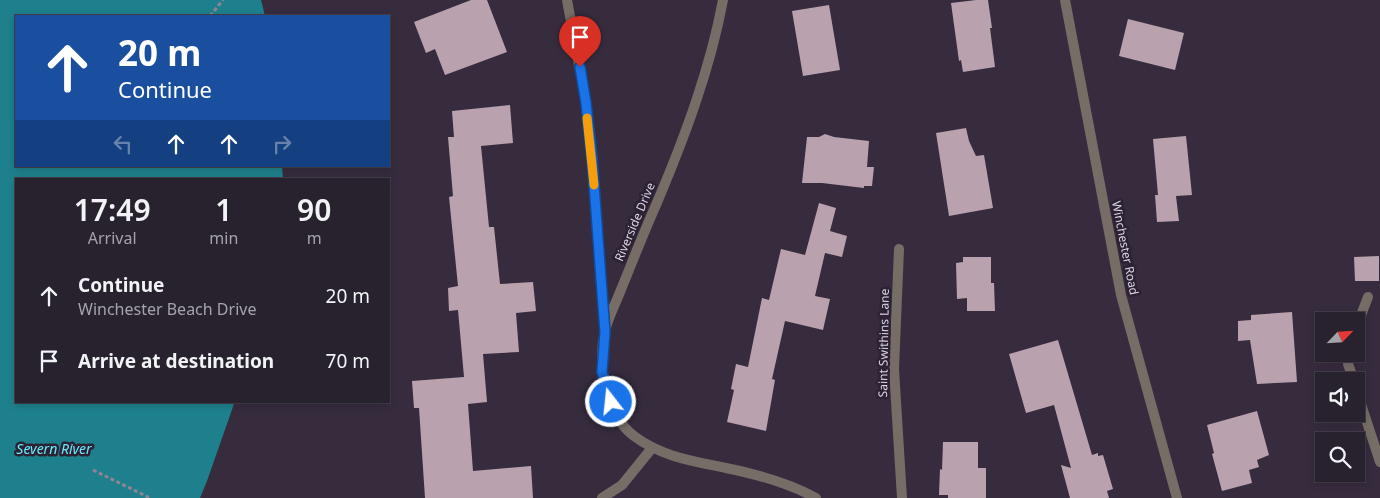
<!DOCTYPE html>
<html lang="en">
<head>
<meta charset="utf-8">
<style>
	body { margin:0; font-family:"Noto Sans",sans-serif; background:#342e3a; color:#f1f3f6; height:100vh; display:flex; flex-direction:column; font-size:19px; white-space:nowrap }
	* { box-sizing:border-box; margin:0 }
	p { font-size:16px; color:#a5a3aa }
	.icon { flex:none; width:28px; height:28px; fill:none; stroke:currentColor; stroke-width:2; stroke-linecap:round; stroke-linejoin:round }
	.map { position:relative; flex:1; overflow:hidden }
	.drawer { position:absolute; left:15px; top:178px; width:375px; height:225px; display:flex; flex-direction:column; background:#28212e; border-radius:0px; box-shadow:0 2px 8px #0003,0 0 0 1px #443e4a }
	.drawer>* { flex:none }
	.banner { position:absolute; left:15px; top:15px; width:375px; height:152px; border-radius:0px; box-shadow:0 2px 8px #0003,0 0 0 1px #443e4a; background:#1a4fa0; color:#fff; overflow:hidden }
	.needle { width:32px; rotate:65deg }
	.buttons { position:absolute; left:1315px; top:312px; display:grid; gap:10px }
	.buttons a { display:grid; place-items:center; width:50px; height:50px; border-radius:0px; background:#28212e; box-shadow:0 2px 8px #0003,0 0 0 1px #443e4a; font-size:25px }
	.pin { position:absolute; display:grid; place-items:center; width:42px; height:42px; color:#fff; margin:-51px -21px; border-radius:50% 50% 50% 0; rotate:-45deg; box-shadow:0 0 5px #0007 }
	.pin .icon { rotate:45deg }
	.me { position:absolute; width:55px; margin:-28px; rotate:344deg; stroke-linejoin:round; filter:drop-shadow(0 0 4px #0008) }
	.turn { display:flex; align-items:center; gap:18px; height:105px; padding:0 20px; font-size:22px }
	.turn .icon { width:65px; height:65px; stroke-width:2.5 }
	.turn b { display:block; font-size:35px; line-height:42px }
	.lanes { display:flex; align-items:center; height:48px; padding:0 20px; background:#0003; justify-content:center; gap:25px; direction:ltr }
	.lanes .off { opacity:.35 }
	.eta { display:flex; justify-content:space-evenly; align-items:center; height:85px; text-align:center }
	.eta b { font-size:30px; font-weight:600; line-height:35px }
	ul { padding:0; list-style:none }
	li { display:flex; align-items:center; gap:15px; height:65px; padding:0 20px }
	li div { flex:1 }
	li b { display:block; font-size:19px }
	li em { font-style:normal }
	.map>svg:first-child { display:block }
	.water { fill:#1e808c }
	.building { fill:#b9a1ae }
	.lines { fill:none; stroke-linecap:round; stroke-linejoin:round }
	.path { stroke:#8d8594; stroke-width:3; stroke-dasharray:4 2.5; stroke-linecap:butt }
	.lane { stroke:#766d67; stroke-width:10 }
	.street { stroke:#766d67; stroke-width:10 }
	.route-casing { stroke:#114b97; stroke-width:12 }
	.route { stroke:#1a73e8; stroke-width:9 }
	.slow { stroke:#f59e0b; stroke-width:9 }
	.labels { text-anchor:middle; stroke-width:5; stroke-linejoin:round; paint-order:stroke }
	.street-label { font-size:12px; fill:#ddd7e3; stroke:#2c2233 }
	.water-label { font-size:14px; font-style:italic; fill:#69ecfd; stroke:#2c2233 }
</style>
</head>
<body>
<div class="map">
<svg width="1380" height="498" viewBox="0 0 1380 498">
	<rect width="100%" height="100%" fill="#362c3e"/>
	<path class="water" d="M 0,0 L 261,0 L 265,16 L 16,16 L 16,166 L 282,166 L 283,179 L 16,179 L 16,401 L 235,401 L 207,481 L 200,498 L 0,498 Z"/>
	<g class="building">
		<path d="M 471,0 L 487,0 L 507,52 L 445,75 L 435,49 L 426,53 L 414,22 Z"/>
		<path d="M 976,0 L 988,0 L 992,28 L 990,28 L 995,67 L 963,72 L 961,60 L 959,61 L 951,3 Z"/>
		<path d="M 829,5 L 840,70 L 803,76 L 792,11 Z"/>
		<path d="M 1128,19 L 1184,33 L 1175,70 L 1119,56 Z"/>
		<path d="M 510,105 L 513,143 L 481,146 L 489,227 L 494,227 L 500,284 L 533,282 L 536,311 L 516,313 L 519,352 L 483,354 L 487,402 L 468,404 L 473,471 L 531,466 L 533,498 L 425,498 L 419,408 L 414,408 L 412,381 L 464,377 L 458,310 L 449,311 L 448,288 L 458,286 L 449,197 L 453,196 L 448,137 L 454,137 L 452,111 Z"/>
		<path d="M 966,128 L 969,141 L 976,156 L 984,155 L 993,208 L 949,216 L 936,133 Z"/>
		<path d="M 825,134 L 834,137 L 869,141 L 867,167 L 874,167 L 872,186 L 864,186 L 864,188 L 822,183 L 802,183 L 807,137 L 819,137 Z"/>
		<path d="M 1186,136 L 1192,195 L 1176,196 L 1179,221 L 1157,222 L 1155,195 L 1158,195 L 1153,139 Z"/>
		<path d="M 819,203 L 836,208 L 830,231 L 847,236 L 842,257 L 825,253 L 815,296 L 830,299 L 823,330 L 785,321 L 772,379 L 775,380 L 766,431 L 727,422 L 734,390 L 731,389 L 736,364 L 748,367 L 762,298 L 769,300 L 781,249 L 805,255 Z"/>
		<path d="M 1379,256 L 1379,281 L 1355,281 L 1354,257 Z"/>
		<path d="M 963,257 L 991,257 L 991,283 L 994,283 L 995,311 L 967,311 L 967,298 L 957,299 L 956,263 L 963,262 Z"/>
		<path d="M 1292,312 L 1297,382 L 1257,384 L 1250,340 L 1238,341 L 1238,321 L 1251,320 L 1251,315 Z"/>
		<path d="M 1058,340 L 1092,455 L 1098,453 L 1098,456 L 1103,455 L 1113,489 L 1107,491 L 1109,498 L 1070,498 L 1061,465 L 1071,468 L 1054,405 L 1026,413 L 1009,354 Z"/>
		<path d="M 1257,411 L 1269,455 L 1257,460 L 1259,467 L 1249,470 L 1252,483 L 1222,491 L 1212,454 L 1214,453 L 1207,425 Z"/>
		<path d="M 943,442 L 978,442 L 978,468 L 986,468 L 986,498 L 948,498 L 948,495 L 939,495 L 940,469 L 942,470 Z"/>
	</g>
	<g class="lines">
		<g class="path">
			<path d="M 210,16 L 223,0"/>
			<path d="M 93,470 L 150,498"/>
		</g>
		<g class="lane">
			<path d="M 1356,328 L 1368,297"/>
			<path d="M 1350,354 L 1348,364 L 1354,381"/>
			<path d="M 1356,389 L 1380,462"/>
		</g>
		<g class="street">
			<path d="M 567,0 L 586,103 L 592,158 L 605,328"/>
			<path d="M 723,0 C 710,70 684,139 656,205 C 643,234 632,263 620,292 C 615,305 608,318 605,331 C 597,364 606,415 634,436 C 662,457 693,461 726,468 C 756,474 789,483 816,498"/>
			<path d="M 1065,0 L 1121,295 L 1177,498"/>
			<path d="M 899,249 L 894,369 L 902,498"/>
			<path d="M 602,498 L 622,485 L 652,448"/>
		</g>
	</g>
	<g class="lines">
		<defs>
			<path id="route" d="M 580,67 L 586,103 L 592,158 L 605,332 L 602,372 L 611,402"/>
		</defs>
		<use href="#route" class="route-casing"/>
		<use href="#route" class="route"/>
		<path class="slow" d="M 587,118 L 594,185"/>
	</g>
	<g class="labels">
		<g class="street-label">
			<text transform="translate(635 222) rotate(-67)" y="4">Riverside Drive</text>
			<text transform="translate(1125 248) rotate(79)" y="4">Winchester Road</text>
			<text transform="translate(884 343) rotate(-89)" y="4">Saint Swithins Lane</text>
		</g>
		<g class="water-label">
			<text x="54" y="454">Severn River</text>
		</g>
	</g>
</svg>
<div class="buttons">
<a><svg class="needle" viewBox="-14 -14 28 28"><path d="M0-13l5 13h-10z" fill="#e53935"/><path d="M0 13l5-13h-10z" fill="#a5a3aa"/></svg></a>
<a><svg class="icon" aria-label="sound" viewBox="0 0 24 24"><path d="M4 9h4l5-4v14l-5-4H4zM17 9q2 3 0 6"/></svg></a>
<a><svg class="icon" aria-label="search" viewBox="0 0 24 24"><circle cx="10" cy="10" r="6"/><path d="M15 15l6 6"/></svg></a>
</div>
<div class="pin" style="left:580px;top:67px;background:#d93025"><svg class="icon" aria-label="arrive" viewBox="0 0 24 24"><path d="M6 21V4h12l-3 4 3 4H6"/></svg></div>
<svg class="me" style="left:611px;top:402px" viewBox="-20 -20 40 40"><circle r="17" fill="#1a73e8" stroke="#fff" stroke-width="3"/><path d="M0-11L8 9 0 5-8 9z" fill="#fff"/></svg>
<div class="banner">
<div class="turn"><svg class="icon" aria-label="ahead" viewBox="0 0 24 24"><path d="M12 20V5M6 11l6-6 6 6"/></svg><div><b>20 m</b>Continue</div></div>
<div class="lanes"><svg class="icon off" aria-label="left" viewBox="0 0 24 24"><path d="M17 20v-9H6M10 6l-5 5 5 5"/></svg><svg class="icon" aria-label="ahead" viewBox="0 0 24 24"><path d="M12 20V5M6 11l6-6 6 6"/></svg><svg class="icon" aria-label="ahead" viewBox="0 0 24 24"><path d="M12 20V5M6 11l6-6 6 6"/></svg><svg class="icon off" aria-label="right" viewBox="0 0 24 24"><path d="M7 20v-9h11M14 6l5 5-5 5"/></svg></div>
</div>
<section class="drawer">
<div class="eta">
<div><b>17:49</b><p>Arrival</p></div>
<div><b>1</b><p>min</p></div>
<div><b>90</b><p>m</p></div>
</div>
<ul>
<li><svg class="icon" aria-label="ahead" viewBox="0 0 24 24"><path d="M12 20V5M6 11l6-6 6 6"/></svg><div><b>Continue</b><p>Winchester Beach Drive</p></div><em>20 m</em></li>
<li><svg class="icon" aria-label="arrive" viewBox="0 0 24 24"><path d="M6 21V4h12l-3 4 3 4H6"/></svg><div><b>Arrive at destination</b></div><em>70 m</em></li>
</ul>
</section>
</div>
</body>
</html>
